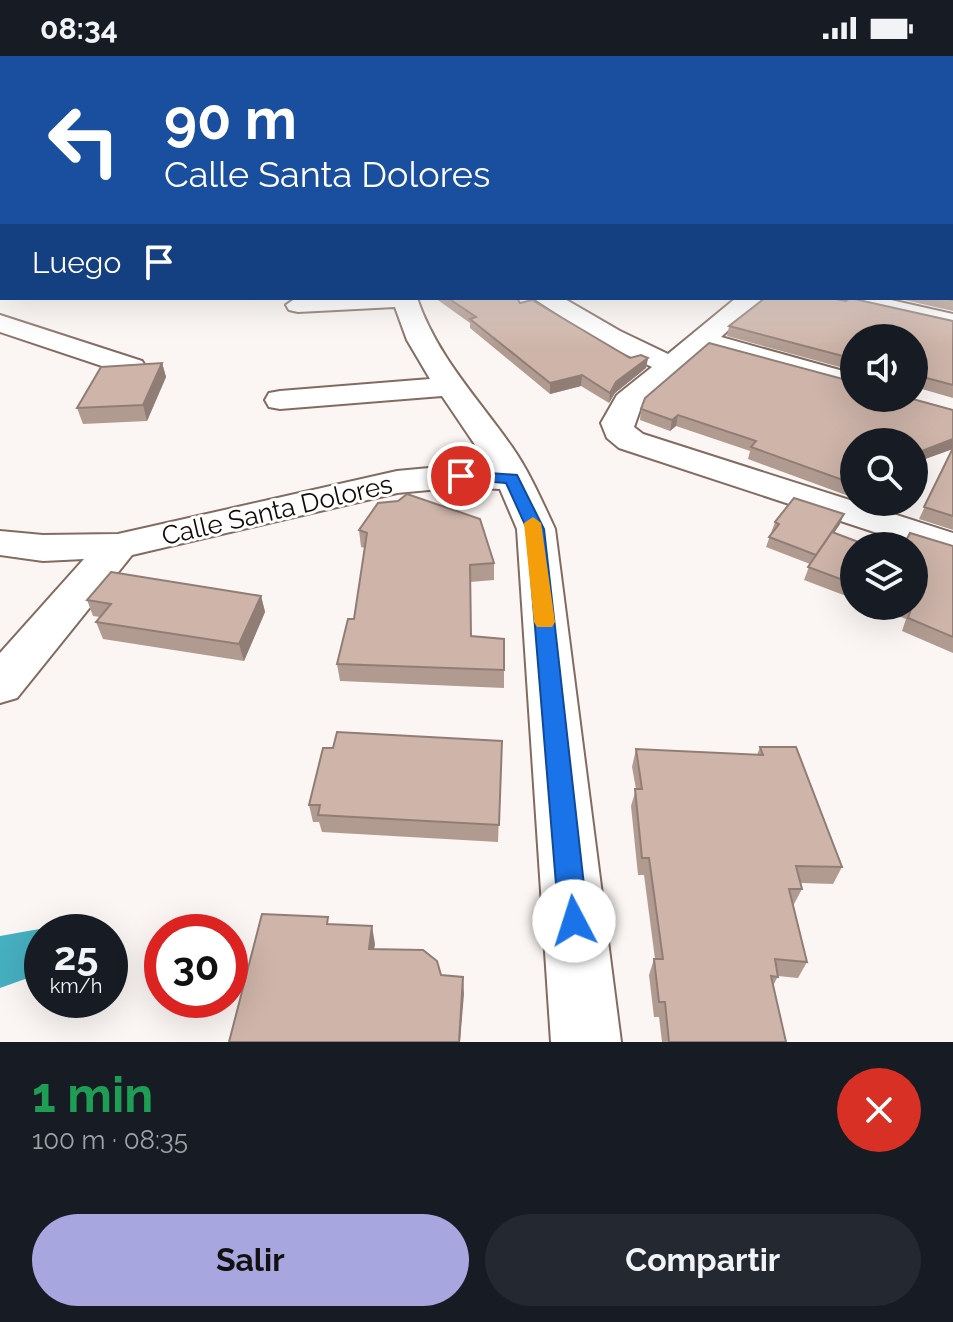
<!DOCTYPE html>
<html lang="es">
<head>
<meta charset="utf-8">
<style>
	body { margin:0; font-family:Raleway,sans-serif; background:#242831; color:#f1f3f6; height:100vh; display:flex; flex-direction:column; font-size:30px; white-space:nowrap }
	* { box-sizing:border-box; margin:0 }
	p { font-size:26px; color:#9ea1a6 }
	.icon { flex:none; width:44px; height:44px; fill:none; stroke:currentColor; stroke-width:2; stroke-linecap:round; stroke-linejoin:round }
	.map { position:relative; height:986px; overflow:hidden }
	.drawer { display:flex; flex-direction:column; background:#171b24; flex:1 }
	.drawer>* { flex:none }
	.banner { position:absolute; left:0px; top:0px; width:954px; height:244px; box-shadow:0 8px 32px #0002; background:#1a4fa0; color:#fff; overflow:hidden }
	.fabs { position:absolute; left:840px; top:268px; display:grid; gap:16px }
	.fabs a { display:grid; place-items:center; width:88px; height:88px; border-radius:50%; background:#171b24; box-shadow:0 8px 32px #0002; font-size:40px }
	.speed { position:absolute; left:24px; top:858px; display:flex; gap:16px; font-size:40px; font-weight:700; text-align:center }
	.speed>* { display:grid; place-content:center; width:104px; height:104px; border-radius:50%; background:#171b24; box-shadow:0 8px 32px #0002; line-height:1 }
	.speed small { font-size:20px; font-weight:400 }
	.speed .limit { border:12px solid #d22; background:#fff; color:#111 }
	.pin { position:absolute; display:grid; place-items:center; width:68px; height:68px; color:#fff; margin:-34px; border:4px solid #fff; border-radius:50%; box-shadow:0 2px 8px #0007 }
	.me { position:absolute; width:88px; margin:-44px; rotate:355deg; stroke-linejoin:round; filter:drop-shadow(0 0 6px #0008) }
	.turn { display:flex; align-items:center; gap:28px; height:168px; padding:0 32px; font-size:36px }
	.turn .icon { width:104px; height:104px; stroke-width:2.5 }
	.turn b { display:block; font-size:56px; line-height:68px }
	.then { display:flex; align-items:center; height:76px; padding:0 32px; background:#0003; gap:16px; font-size:30px }
	.round { display:grid; place-items:center; flex:none; width:84px; height:84px; border-radius:42px; background:#242831 }
	.headline { display:flex; align-items:center; justify-content:space-between; height:136px; padding:0 32px }
	h1 { font-size:48px; font-weight:700; line-height:60px; color:#1e9e55 }
	.button { display:flex; gap:16px; margin-top:auto; padding:16px 32px }
	.button a { flex:1; height:92px; border-radius:48px; background:#a7a6de; color:#111; font-size:32px; font-weight:700; line-height:92px; text-align:center }
	.button a+a { background:#242831; color:#f1f3f6 }
	.status { display:flex; justify-content:space-between; align-items:center; height:56px; padding:0 40px; background:#171b24; direction:ltr }
	.status svg { height:22px; fill:currentColor }
	.map>svg:first-child { display:block }
	.water { fill:#46afc1 }
	.lines { fill:none; stroke-linecap:round; stroke-linejoin:round }
	.minor-casing { stroke:#826b61; stroke-width:4 }
	.minor { fill:#fff; fill-rule:evenodd }
	.wall { fill:#b19b91 }
	.shaded-wall { fill:#907e76 }
	.building { fill:#ceb4a9; stroke:#907e76; stroke-width:2 }
	.route { fill:#1a73e8; stroke:#114b97; stroke-width:2 }
	.slow { fill:#f59e0b }
	.labels { text-anchor:middle; stroke-width:6; stroke-linejoin:round; paint-order:stroke }
	.street-label { font-size:26px; fill:#130b07; stroke:#fff }
</style>
</head>
<body>
<div class="status"><b>08:34</b><svg viewBox="0 0 49 12"><path d="M0 12V9h3v3zM5 12V6h3v6zM10 12V3h3v9zM15 12V0h3v12zM26 1h20v11H26zM47 4h2v5h-2z"/></svg></div>
<div class="map">
<svg width="953" height="986" viewBox="0 0 953 986">
	<rect width="100%" height="100%" fill="#fbf6f3"/>
	<path class="water" d="M 56,870 L 55,876 L 42,876 L 42,909 L 28,922 L 0,932 L 0,880 Z"/>
	<g class="lines">
		<defs>
			<g id="minor">
				<path d="M 2,193 L 2,207 L 0,208 L 0,194 Z"/>
				<path d="M 296,242 L 417,242 C 437,301 478,342 512,391 C 530,417 542,445 555,473 L 621,986 L 551,986 L 517,473 L 500,433 L 461,431 L 397,437 L 132,499 L 17,642 L 0,647 L 0,597 L 84,503 L 43,505 L 0,499 L 0,475 L 43,479 L 118,478 L 397,415 L 461,409 L 490,411 L 442,340 L 280,353 L 269,351 L 265,344 L 269,337 L 280,335 L 430,323 L 407,284 L 395,251 L 298,256 L 289,254 L 286,249 Z"/>
				<path d="M 533,242 L 563,242 L 620,275 L 668,298 L 736,242 L 763,242 L 721,281 L 854,318 L 854,336 L 706,294 L 641,351 L 634,371 L 643,378 L 953,477 L 953,502 L 619,392 L 607,382 L 601,367 L 617,339 L 652,311 L 602,287 Z"/>
				<path d="M 838,242 L 882,242 L 953,258 L 953,274 L 841,247 Z"/>
				<path d="M 0,259 L 142,305 L 146,311 L 142,317 L 132,320 L 0,276 Z"/>
			</g>
		</defs>
		<use href="#minor" class="minor-casing"/>
		<use href="#minor" class="minor"/>
	</g>
	<g class="wall">
		<path d="M 953,206 L 953,255 L 896,242 L 952,242 Z"/>
		<path d="M 435,242 L 517,242 L 520,247 L 630,302 L 648,302 L 646,312 L 615,337 L 609,347 L 581,330 L 550,338 L 470,272 L 470,267 Z"/>
		<path d="M 953,265 L 953,342 L 915,331 L 854,282 L 854,315 L 727,280 L 729,270 Z"/>
		<path d="M 162,307 L 166,321 L 147,365 L 83,368 L 77,352 Z"/>
		<path d="M 641,353 L 953,354 L 953,474 L 919,463 L 952,393 L 914,407 L 914,386 L 854,386 L 854,442 L 748,403 L 750,395 L 676,370 L 670,375 L 640,364 Z"/>
		<path d="M 775,466 L 840,468 L 834,477 L 854,490 L 854,543 L 804,524 L 810,508 L 766,491 Z"/>
		<path d="M 359,474 L 494,507 L 494,524 L 470,526 L 471,580 L 504,583 L 504,632 L 340,625 L 337,608 L 354,563 L 365,492 L 361,491 Z"/>
		<path d="M 953,490 L 953,597 L 902,575 L 906,563 L 872,550 L 914,550 Z"/>
		<path d="M 261,540 L 265,556 L 244,605 L 103,583 L 96,566 L 100,561 L 93,560 L 87,544 Z"/>
		<path d="M 502,685 L 498,786 L 322,776 L 319,766 L 313,766 L 309,749 L 333,692 Z"/>
		<path d="M 760,691 L 842,811 L 833,828 L 801,827 L 802,833 L 793,850 L 807,906 L 798,922 L 778,920 L 773,930 L 786,986 L 662,986 L 659,961 L 654,961 L 649,919 L 654,903 L 655,903 L 644,819 L 638,819 L 631,750 L 636,733 L 632,711 L 636,693 L 757,699 Z"/>
	</g>
	<g class="shaded-wall">
		<path d="M 648,302 L 646,312 L 615,337 L 609,347 L 610,337 L 616,326 Z"/>
		<path d="M 162,307 L 166,321 L 147,365 L 143,349 Z"/>
		<path d="M 582,319 L 581,330 L 550,338 L 550,327 Z"/>
		<path d="M 678,359 L 676,370 L 670,375 L 672,364 Z"/>
		<path d="M 953,383 L 953,393 L 914,407 L 914,398 Z"/>
		<path d="M 844,458 L 840,468 L 812,509 L 816,499 Z"/>
		<path d="M 261,540 L 265,556 L 244,605 L 239,588 Z"/>
		<path d="M 372,870 L 375,888 L 372,910 L 369,893 Z"/>
		<path d="M 463,921 L 464,938 L 460,986 L 459,986 Z"/>
	</g>
	<g class="building">
		<path d="M 952,205 L 953,206 L 953,244 L 942,242 L 952,242 Z"/>
		<path d="M 448,242 L 517,242 L 520,247 L 532,244 L 630,302 L 641,299 L 648,302 L 616,326 L 610,337 L 582,319 L 550,327 L 470,263 L 476,261 Z"/>
		<path d="M 765,242 L 831,242 L 846,245 L 850,242 L 953,265 L 953,329 L 919,320 L 914,328 L 914,282 L 854,282 L 854,303 L 729,270 Z"/>
		<path d="M 709,287 L 854,326 L 854,342 L 909,342 L 953,354 L 953,383 L 914,398 L 914,386 L 854,386 L 854,428 L 751,391 L 756,385 L 678,359 L 672,364 L 641,353 L 645,342 Z"/>
		<path d="M 162,307 L 143,349 L 77,352 L 101,311 Z"/>
		<path d="M 953,392 L 953,460 L 924,451 Z"/>
		<path d="M 407,438 L 480,463 L 494,507 L 470,509 L 471,580 L 504,583 L 504,614 L 337,608 L 348,563 L 354,563 L 367,477 L 359,474 L 378,447 L 398,445 Z"/>
		<path d="M 794,442 L 844,458 L 816,499 L 769,481 L 779,468 L 775,466 Z"/>
		<path d="M 832,476 L 869,490 L 854,490 L 854,528 L 808,511 Z"/>
		<path d="M 910,477 L 953,490 L 953,581 L 908,562 L 912,550 L 914,550 L 914,490 L 903,490 Z"/>
		<path d="M 111,516 L 261,540 L 239,588 L 96,566 L 111,548 L 87,544 Z"/>
		<path d="M 337,676 L 502,685 L 499,769 L 318,759 L 320,749 L 309,749 L 323,692 L 333,692 Z"/>
		<path d="M 760,691 L 796,691 L 842,811 L 796,810 L 802,833 L 789,833 L 807,906 L 775,903 L 778,921 L 771,920 L 786,986 L 669,986 L 665,946 L 659,946 L 654,903 L 663,903 L 649,802 L 642,802 L 635,733 L 642,733 L 636,693 L 763,699 Z"/>
		<path d="M 262,858 L 328,861 L 327,868 L 372,870 L 369,893 L 423,894 L 437,905 L 441,919 L 463,921 L 459,986 L 229,986 Z"/>
	</g>
	<linearGradient id="sky" x2="0" y2="1"><stop stop-color="#67b2d8"/><stop offset="0.53" stop-color="#fdfbfa"/><stop offset="1" stop-color="#fdfbfa" stop-opacity="0"/></linearGradient>
	<rect width="953" height="291" fill="url(#sky)"/>
	<path class="route" d="M 461,415 L 517,419 L 544,473 L 588,865 L 584,876 L 574,880 L 564,876 L 559,865 L 527,473 L 506,427 L 456,423 L 453,420 Z"/>
	<path class="slow" d="M 533,461 L 541,467 L 555,566 L 552,571 L 537,571 L 534,566 L 524,467 Z"/>
	<g class="labels">
		<g class="street-label">
			<text transform="translate(277 454) rotate(-13)" y="9">Calle Santa Dolores</text>
		</g>
	</g>
</svg>
<div class="fabs">
<a><svg class="icon" aria-label="sound" viewBox="0 0 24 24"><path d="M4 9h4l5-4v14l-5-4H4zM17 9q2 3 0 6"/></svg></a>
<a><svg class="icon" aria-label="search" viewBox="0 0 24 24"><circle cx="10" cy="10" r="6"/><path d="M15 15l6 6"/></svg></a>
<a><svg class="icon" aria-label="layers" viewBox="0 0 24 24"><path d="M12 4l9 5-9 5-9-5zM3 14l9 5 9-5"/></svg></a>
</div>
<div class="speed"><div>25<small>km/h</small></div><div class="limit">30</div></div>
<div class="pin" style="left:461px;top:420px;background:#d93025"><svg class="icon" aria-label="arrive" viewBox="0 0 24 24"><path d="M6 21V4h12l-3 4 3 4H6"/></svg></div>
<svg class="me" style="left:574px;top:865px" viewBox="-20 -20 40 40"><circle r="19" fill="#fff"/><path d="M0-13L10 11 0 6-10 11z" fill="#1a73e8"/></svg>
<div class="banner">
<div class="turn"><svg class="icon" aria-label="left" viewBox="0 0 24 24"><path d="M17 20v-9H6M10 6l-5 5 5 5"/></svg><div><b>90 m</b>Calle Santa Dolores</div></div>
<div class="then">Luego<svg class="icon" aria-label="arrive" viewBox="0 0 24 24"><path d="M6 21V4h12l-3 4 3 4H6"/></svg></div>
</div>
</div>
<section class="drawer">
<div class="headline"><div><h1>1 min</h1><p>100 m · 08:35</p></div><a class="round" style="background:#d93025;color:#fff"><svg class="icon" aria-label="close" viewBox="0 0 24 24"><path d="M6 6l12 12M18 6L6 18"/></svg></a></div>
<div class="button"><a>Salir</a><a>Compartir</a></div>
</section>
</body>
</html>
